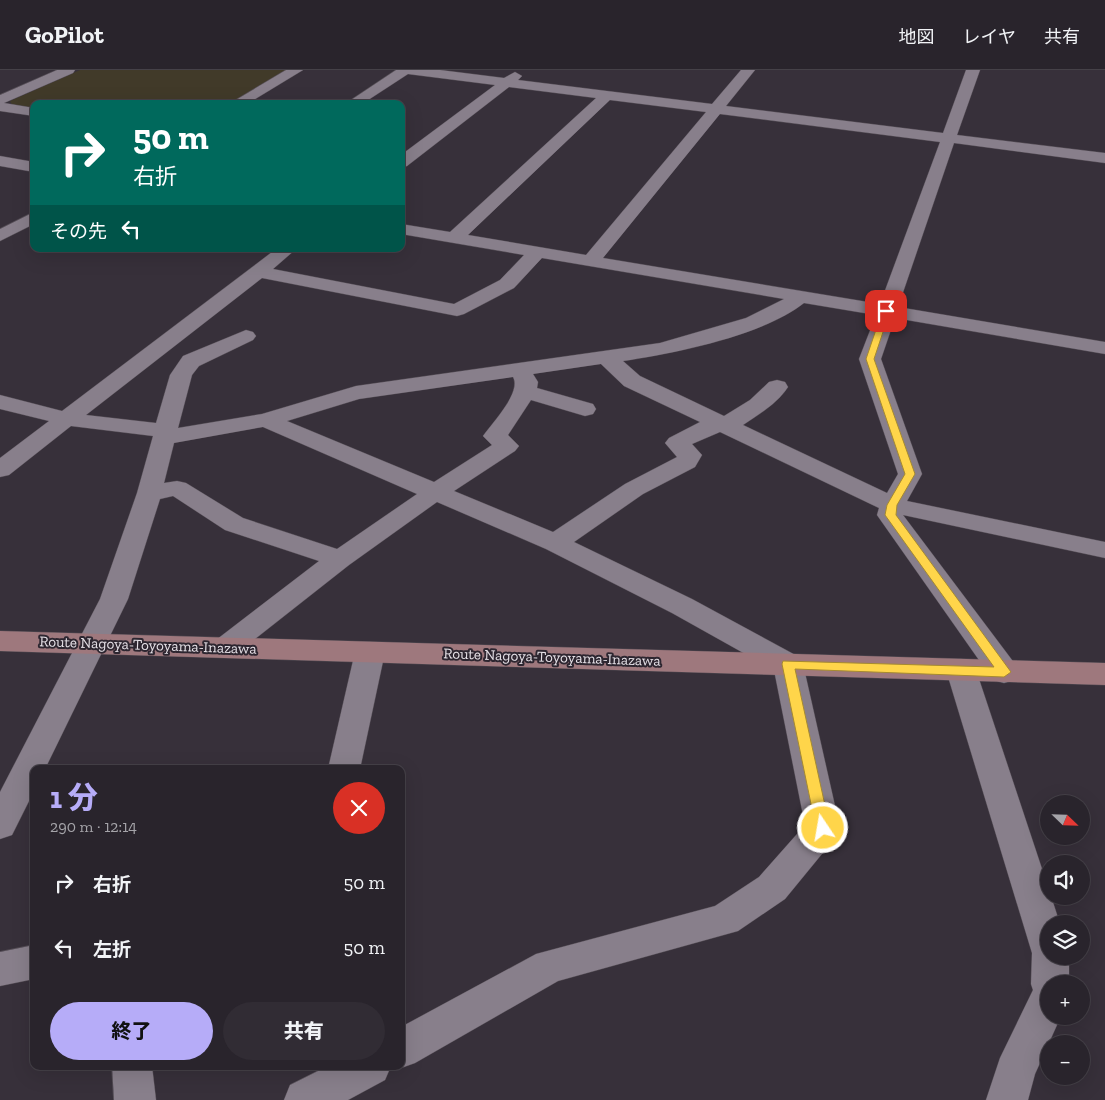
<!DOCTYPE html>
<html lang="ja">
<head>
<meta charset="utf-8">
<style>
	body { margin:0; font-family:"Zilla Slab","Noto Sans JP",serif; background:#312c34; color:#f1f3f6; height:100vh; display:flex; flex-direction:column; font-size:19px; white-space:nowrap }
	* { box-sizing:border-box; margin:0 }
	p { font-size:16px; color:#a5a4a9 }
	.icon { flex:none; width:28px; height:28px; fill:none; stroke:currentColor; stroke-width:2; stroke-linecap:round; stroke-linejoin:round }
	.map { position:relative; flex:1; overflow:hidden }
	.details { position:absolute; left:30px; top:695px; width:375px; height:305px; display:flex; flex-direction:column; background:#29242c; border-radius:10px; box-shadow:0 5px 20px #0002,0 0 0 1px #454148 }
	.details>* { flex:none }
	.top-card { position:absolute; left:30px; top:30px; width:375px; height:152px; border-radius:10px; box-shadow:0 5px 20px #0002,0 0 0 1px #454148; background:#00695c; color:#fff; overflow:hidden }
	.needle { width:32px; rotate:113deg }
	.buttons { position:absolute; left:1040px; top:725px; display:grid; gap:10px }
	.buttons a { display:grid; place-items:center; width:50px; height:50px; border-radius:50%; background:#29242c; box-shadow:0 5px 20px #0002,0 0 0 1px #454148; font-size:25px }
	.pin { position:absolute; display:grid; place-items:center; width:42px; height:42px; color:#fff; margin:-21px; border-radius:10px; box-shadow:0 2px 8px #0006 }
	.me { position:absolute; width:55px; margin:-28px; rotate:348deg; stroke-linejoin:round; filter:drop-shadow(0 0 4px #0008) }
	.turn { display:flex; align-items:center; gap:18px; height:105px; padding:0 20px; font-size:22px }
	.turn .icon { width:65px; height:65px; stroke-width:2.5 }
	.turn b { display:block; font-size:35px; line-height:42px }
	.then { display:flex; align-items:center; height:48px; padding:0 20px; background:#0003; gap:10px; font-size:19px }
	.round { display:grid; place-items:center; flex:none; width:52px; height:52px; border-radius:26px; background:#312c34 }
	.headline { display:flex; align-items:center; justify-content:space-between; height:85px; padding:0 20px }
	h1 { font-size:30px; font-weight:800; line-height:38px; color:#b6acf8 }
	.action { display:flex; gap:10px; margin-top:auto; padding:10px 20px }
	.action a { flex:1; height:58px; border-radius:30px; background:#b6acf8; color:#111; font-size:20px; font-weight:800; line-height:58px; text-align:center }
	.action a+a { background:#312c34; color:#f1f3f6 }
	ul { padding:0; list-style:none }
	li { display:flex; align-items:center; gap:15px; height:65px; padding:0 20px }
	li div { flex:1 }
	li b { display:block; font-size:19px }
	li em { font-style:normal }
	header { display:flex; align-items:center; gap:30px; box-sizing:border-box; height:70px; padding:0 25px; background:#29242c; border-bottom:1px solid #454148 }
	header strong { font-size:24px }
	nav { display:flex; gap:28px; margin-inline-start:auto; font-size:18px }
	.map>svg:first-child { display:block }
	.education { fill:#413a29 }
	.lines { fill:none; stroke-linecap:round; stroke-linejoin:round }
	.minor-casing { stroke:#534c54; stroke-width:1 }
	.secondary-casing { stroke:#534c54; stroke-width:1 }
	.minor { fill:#887f8b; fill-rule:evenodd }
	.secondary { fill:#9e787d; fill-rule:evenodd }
	.route { fill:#ffd54a; stroke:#a68a30 }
	.labels { text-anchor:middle; stroke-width:4; stroke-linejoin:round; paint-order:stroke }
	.street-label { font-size:15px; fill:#e6e1e7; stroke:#2d2630 }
</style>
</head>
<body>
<header>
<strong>GoPilot</strong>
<nav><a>地図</a><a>レイヤ</a><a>共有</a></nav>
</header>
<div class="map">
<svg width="1105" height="1030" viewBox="0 0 1105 1030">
	<rect width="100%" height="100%" fill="#37303a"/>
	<path class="education" d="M 80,0 L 293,0 L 232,34 L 34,34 L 34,38 L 12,35 L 10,31 Z"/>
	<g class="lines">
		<defs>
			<g id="minor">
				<path d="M 57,0 L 75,0 L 73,3 L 4,33 L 34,38 L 34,46 L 0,41 L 0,25 Z"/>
				<path d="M 286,0 L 303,0 L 247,34 L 229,34 Z"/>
				<path d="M 396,0 L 440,0 L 504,8 L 515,2 L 522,6 L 518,10 L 712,34 L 741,0 L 755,0 L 726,36 L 943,63 L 966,0 L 980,0 L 957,65 L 1105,83 L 1105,93 L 954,73 L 898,237 L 1105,272 L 1105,284 L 895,248 L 881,289 L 922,404 L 907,431 L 1105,472 L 1105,488 L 903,445 L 1015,594 L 1019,602 L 1015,610 L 1004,613 L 993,610 L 877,445 L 879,438 L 720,362 L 692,374 L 702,385 L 695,397 L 643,424 L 574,472 L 692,529 L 799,587 L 803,594 L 840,758 L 835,768 L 785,829 L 738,861 L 558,911 L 415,993 L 401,998 L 395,996 L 401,996 L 401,957 L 536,884 L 715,836 L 759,807 L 805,755 L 774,600 L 672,543 L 546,479 L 437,432 L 349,495 L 236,584 L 226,587 L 216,584 L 211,577 L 216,570 L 319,491 L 225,460 L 173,426 L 160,429 L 128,529 L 45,699 L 34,699 L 34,721 L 12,765 L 0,769 L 0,722 L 100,529 L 137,423 L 153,366 L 71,356 L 9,405 L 0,407 L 0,388 L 49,351 L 0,339 L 0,325 L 62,341 L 276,179 L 296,179 L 273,199 L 454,234 L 500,210 L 524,185 L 401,164 L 401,154 L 450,162 L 596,28 L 509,17 L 407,96 L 401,98 L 401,85 L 495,15 L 408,4 L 362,34 L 345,34 ZM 610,30 L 706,42 L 586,185 L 468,165 ZM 720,44 L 940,72 L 880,234 L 603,188 ZM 542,188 L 784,229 L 746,248 L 660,273 L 356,316 L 262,344 L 178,358 L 192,305 L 199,296 L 253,270 L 256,266 L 253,262 L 246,260 L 183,286 L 170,305 L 156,353 L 86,345 L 262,208 L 457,246 L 464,244 L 514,218 ZM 804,233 L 876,245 L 859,289 L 898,404 L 887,423 L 743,355 C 759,344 777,334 788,317 L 785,312 L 777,310 L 769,312 L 750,330 L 724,346 L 640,306 L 623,291 C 675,283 762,266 804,233 ZM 601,294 L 624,316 L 700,352 L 669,368 L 665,373 L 677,387 L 625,414 L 553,462 L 454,421 L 515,381 L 519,376 L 508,365 L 531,330 L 585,346 L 593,344 L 596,339 L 593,334 L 537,318 L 538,312 L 533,304 ZM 513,307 C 522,322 493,352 483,366 L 492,375 L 434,412 L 287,351 L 359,329 ZM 263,357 L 417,424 L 337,479 L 243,448 L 186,413 L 177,411 L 164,413 L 174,373 Z"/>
				<path d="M 0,86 L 34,92 L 34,102 L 0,96 Z"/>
				<path d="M 34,142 L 34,154 L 0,171 L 0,159 Z"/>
				<path d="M 370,572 L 380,575 L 385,582 L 360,699 L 328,699 L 355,582 L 360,575 Z"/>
				<path d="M 961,589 L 972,592 L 976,600 L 1049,820 L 1049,826 L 1051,826 L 1060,854 L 1049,854 L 1049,886 L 1069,886 L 1069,914 L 1049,914 L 1049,946 L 1061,946 L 1035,1004 L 1028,1030 L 986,1030 L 1000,988 L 1033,920 L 1031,914 L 1032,883 L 946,600 L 950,592 Z"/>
				<path d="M 34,875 L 34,909 L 0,916 L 0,882 Z"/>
				<path d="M 112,996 L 152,996 L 156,1030 L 114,1030 Z"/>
				<path d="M 328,996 L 391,996 L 385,1010 L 348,1030 L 284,1030 L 290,1015 Z"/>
			</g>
			<path id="secondary" d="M 0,561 L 1105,593 L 1105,615 L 0,581 Z"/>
		</defs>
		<use href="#minor" class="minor-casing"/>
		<use href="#secondary" class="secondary-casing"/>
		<use href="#minor" class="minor"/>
		<use href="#secondary" class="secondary"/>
	</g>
	<path class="route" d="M 883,239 L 890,241 L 874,289 L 915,404 L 897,435 L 896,445 L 1011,602 L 1004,607 L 795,599 L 830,758 L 828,762 L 823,764 L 818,762 L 816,758 L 782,594 L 783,591 L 994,597 L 885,445 L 887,435 L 905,404 L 866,289 Z"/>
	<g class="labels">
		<g class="street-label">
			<text transform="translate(148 575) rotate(2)" y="5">Route Nagoya-Toyoyama-Inazawa</text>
			<text transform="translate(552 587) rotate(2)" y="5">Route Nagoya-Toyoyama-Inazawa</text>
		</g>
	</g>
</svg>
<div class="buttons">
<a><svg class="needle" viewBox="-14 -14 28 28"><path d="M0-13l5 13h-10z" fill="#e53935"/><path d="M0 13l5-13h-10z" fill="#a5a4a9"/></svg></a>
<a><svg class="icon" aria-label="sound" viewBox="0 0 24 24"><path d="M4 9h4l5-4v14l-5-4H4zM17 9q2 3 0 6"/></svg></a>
<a><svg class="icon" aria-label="layers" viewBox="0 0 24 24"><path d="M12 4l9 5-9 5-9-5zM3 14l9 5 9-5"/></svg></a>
<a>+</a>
<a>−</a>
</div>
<div class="pin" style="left:886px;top:241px;background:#d93025"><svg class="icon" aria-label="arrive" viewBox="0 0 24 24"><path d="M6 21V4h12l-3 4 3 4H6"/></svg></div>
<svg class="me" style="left:823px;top:758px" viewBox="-20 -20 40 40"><circle r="17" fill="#ffd54a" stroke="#fff" stroke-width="3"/><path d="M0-11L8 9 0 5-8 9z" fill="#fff"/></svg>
<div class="top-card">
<div class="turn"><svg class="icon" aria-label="right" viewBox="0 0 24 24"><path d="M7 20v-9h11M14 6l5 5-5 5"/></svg><div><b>50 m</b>右折</div></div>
<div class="then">その先<svg class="icon" aria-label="left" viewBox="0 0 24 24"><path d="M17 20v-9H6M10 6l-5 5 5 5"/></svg></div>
</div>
<section class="details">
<div class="headline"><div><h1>1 分</h1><p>290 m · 12:14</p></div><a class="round" style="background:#d93025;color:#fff"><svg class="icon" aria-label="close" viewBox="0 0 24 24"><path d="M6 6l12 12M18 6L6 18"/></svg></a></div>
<ul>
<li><svg class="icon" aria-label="right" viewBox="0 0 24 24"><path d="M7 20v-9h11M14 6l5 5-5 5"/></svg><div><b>右折</b></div><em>50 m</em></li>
<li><svg class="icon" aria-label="left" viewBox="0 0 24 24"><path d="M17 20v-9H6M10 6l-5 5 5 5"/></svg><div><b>左折</b></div><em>50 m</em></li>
</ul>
<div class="action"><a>終了</a><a>共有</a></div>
</section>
</div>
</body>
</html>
